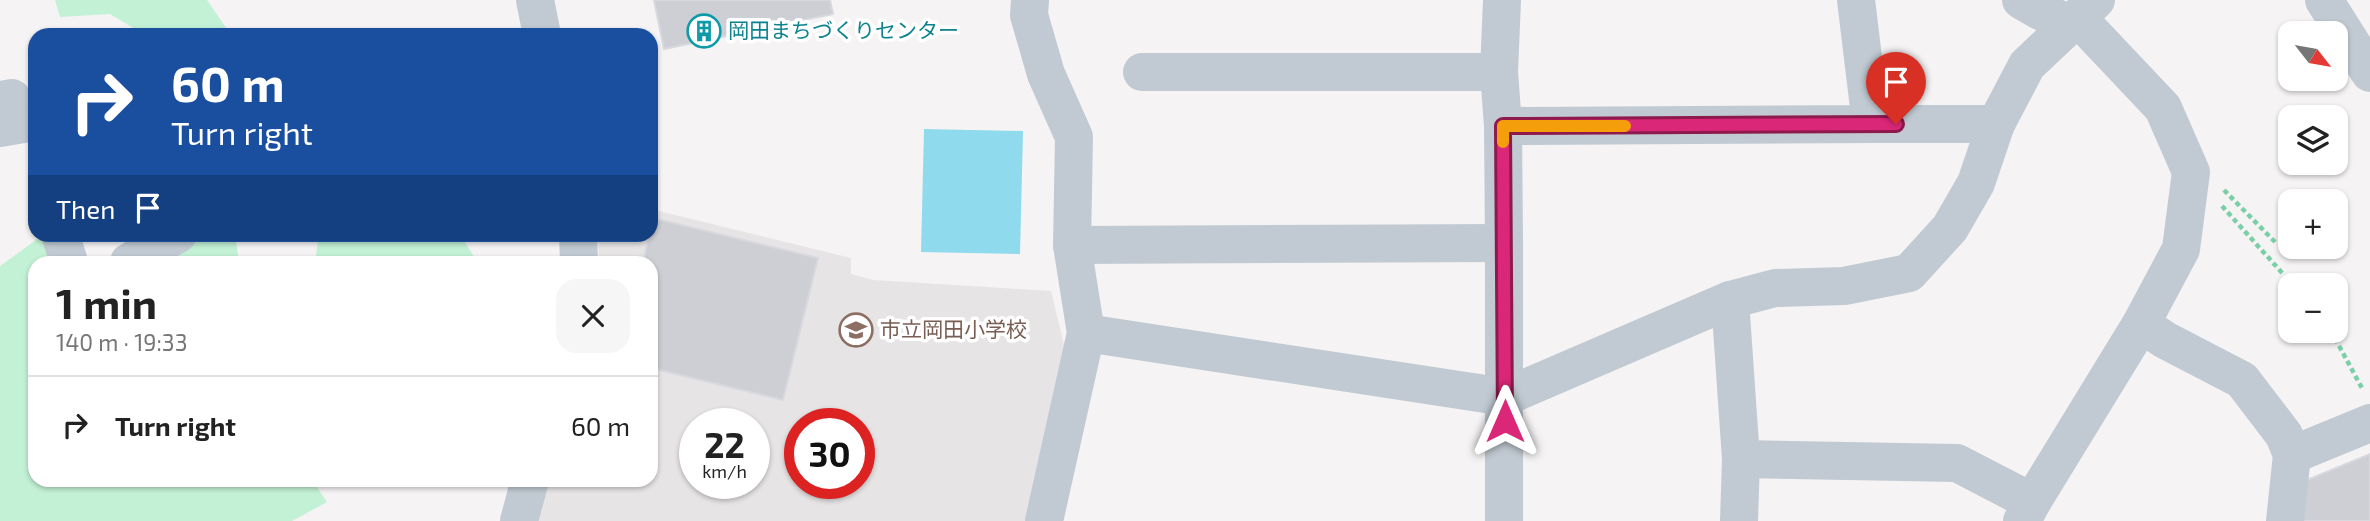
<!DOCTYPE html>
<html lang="en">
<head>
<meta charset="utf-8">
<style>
	body { margin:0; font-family:"Exo 2","Noto Sans JP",sans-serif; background:#f6f6f6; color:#222; height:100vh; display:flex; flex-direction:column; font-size:26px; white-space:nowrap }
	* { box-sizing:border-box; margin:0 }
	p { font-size:23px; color:#767676 }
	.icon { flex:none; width:38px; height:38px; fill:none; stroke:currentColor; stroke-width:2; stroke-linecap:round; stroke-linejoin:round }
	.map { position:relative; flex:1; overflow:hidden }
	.panel { position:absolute; left:28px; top:256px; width:630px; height:231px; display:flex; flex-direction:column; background:#fff; border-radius:21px; box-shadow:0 2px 5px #0004 }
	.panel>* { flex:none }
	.banner { position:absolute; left:28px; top:28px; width:630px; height:214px; border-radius:21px; box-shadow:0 2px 5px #0004; background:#1a4fa0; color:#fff; overflow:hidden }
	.needle { width:46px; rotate:121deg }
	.controls { position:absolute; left:2278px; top:21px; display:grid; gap:14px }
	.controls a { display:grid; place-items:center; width:70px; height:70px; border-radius:14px; background:#fff; box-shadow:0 2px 5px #0004; font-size:35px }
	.speed { position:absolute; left:679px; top:408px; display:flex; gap:14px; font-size:35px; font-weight:700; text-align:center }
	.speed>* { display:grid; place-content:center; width:91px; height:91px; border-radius:50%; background:#fff; box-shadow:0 2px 5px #0004; line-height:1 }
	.speed small { font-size:18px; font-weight:400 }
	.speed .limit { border:10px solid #d22; background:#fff; color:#111 }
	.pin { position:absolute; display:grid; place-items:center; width:60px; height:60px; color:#fff; margin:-72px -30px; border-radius:50% 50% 50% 0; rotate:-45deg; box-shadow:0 0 7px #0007 }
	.pin .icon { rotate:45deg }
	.me { position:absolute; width:77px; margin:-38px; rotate:0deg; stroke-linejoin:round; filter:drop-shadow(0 0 5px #0008) }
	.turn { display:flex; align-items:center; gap:24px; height:147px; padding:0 28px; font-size:32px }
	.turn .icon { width:91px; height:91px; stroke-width:2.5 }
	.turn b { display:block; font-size:49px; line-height:60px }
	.then { display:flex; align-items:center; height:66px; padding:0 28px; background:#0003; gap:14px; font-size:26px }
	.round { display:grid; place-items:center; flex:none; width:74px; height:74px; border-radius:21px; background:#f6f6f6 }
	.headline { display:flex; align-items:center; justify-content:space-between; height:119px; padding:0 28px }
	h1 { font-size:42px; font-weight:700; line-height:52px }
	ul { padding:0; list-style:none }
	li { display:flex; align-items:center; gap:21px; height:98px; padding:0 28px; border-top:2px solid #e0e0e0 }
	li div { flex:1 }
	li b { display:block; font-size:26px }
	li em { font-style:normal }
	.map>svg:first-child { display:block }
	.education { fill:#e6e4e5; fill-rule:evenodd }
	.green { fill:#c3f1d5 }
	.water { fill:#90daee }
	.building { fill:#cdcfd5; stroke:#d7d9de; stroke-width:2 }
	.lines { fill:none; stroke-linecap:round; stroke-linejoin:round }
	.path { stroke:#7ad0a6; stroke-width:4.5; stroke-dasharray:5 3.5; stroke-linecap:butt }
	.minor { stroke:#c1cad2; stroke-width:38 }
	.route-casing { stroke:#8e194d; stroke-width:18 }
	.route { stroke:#db2777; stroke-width:12 }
	.slow { stroke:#f59e0b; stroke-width:12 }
	.labels { text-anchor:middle; stroke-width:7; stroke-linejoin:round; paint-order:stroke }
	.culture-label { font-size:21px; fill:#0d838f; stroke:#fff; text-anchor:start }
	.education-label { font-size:21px; fill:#785e54; stroke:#fff; text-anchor:start }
</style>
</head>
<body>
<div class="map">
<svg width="2370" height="521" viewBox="0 0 2370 521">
	<rect width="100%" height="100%" fill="#f5f3f3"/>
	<path class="education" d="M 651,209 L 851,258 L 851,274 L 873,280 L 1051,291 L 1070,370 L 1030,521 L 536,521 L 547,480 L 651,480 L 651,262 L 599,262 L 598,235 L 651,234 ZM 695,424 L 754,424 L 754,483 L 695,483 ZM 800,424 L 859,424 L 859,483 L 800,483 Z"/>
	<g class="green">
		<path d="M 55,0 L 207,0 L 231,35 L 145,35 L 110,14 L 60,17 Z"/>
		<path d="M 319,234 L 461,235 L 477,262 L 315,262 Z"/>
		<path d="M 43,235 L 54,262 L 35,262 L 35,480 L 312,480 L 327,502 L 292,521 L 0,521 L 0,266 Z"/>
		<path d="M 199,235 L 235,235 L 239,262 L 122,262 L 121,247 Z"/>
	</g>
	<path class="water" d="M 924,129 L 1023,131 L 1020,254 L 921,252 Z"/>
	<g class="building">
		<path d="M 654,0 L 830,0 L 833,14 L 664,49 Z"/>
		<path d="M 653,218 L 818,258 L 783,400 L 651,368 L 651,262 L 643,262 Z"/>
		<path d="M 2370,454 L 2370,521 L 2297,521 L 2295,485 Z"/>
	</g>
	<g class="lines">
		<g class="path">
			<path d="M 2224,190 L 2275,242"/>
			<path d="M 2222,206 L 2293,285"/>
			<path d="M 2331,331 L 2363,390"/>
		</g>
		<g class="minor">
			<path d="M 535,0 L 542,35"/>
			<path d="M 1030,0 L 1029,15 L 1046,74 L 1074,137 L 1072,245 L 1086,333 L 1044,521"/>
			<path d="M 1502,0 L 1499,72 L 1503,126 L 1504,243 L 1504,521"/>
			<path d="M 2021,0 L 2040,11 L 2071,24"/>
			<path d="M 2324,0 L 2370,73"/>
			<path d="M 1142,72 L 1499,72"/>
			<path d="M 0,100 L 12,98"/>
			<path d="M 1871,124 L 1996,124"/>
			<path d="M 1503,126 L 1871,124 L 1856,0"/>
			<path d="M 0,128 L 35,122"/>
			<path d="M 60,234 L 69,262"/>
			<path d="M 578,234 L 579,262"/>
			<path d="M 1072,245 L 1504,243"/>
			<path d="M 129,262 L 178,234"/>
			<path d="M 1730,300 L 1741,459 L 1739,521"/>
			<path d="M 2141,324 L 2165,340 L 2242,380 L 2284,435 L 2292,455 L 2285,521"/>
			<path d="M 1086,333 L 1505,397 L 1730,300 L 1775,288 L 1844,286 L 1909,273 L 1950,228 L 1976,183 L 1996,124 L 2027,65 L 2096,0"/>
			<path d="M 2292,455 L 2370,423"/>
			<path d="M 1741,459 L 1957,463 L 2032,502"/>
			<path d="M 519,521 L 530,480"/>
			<path d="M 2022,521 L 2032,502 L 2141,324 L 2181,249 L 2191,172 L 2163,108 L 2078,18"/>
		</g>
	</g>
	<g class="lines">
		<defs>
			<path id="route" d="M 1505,421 L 1503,126 L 1896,124"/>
		</defs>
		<use href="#route" class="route-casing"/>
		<use href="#route" class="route"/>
		<path class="slow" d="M 1503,142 L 1503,126 L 1625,126"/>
	</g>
	<defs>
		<symbol id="building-ring" viewBox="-11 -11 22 22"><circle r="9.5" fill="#fff" stroke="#0f9aa8" stroke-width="1.5"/><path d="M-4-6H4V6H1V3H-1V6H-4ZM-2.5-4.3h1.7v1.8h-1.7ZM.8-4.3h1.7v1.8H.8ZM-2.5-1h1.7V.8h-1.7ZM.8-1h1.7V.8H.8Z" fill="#0f9aa8"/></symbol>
		<symbol id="school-ring" viewBox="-11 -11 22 22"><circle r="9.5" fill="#fff" stroke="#8d6e63" stroke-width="1.5"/><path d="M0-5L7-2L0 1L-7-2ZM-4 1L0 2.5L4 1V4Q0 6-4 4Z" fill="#8d6e63"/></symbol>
	</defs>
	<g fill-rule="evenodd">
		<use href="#building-ring" x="685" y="12" width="38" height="38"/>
		<use href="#school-ring" x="837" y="311" width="38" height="38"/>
	</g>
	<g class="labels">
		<g class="culture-label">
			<text x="728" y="38">岡田まちづくりセンター</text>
		</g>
		<g class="education-label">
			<text x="880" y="337">市立岡田小学校</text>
		</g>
	</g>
</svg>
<div class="controls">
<a><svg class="needle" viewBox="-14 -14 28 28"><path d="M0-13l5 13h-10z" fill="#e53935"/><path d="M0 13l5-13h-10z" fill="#767676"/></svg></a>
<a><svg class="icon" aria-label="layers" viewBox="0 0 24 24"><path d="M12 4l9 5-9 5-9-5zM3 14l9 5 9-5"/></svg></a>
<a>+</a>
<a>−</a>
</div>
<div class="speed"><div>22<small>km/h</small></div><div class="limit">30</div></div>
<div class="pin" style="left:1896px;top:124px;background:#d93025"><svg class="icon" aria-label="arrive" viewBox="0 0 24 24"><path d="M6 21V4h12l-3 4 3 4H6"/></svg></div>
<svg class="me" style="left:1505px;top:421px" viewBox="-20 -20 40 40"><path d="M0-17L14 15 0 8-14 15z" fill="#db2777" stroke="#fff" stroke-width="4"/></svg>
<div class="banner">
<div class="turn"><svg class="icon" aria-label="right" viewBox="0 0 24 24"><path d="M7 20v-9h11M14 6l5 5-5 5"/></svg><div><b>60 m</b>Turn right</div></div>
<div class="then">Then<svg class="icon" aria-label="arrive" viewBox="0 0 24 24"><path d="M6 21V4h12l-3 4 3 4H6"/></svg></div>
</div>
<section class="panel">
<div class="headline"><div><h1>1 min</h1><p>140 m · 19:33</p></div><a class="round"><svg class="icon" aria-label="close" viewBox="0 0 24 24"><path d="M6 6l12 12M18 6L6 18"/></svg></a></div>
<ul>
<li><svg class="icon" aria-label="right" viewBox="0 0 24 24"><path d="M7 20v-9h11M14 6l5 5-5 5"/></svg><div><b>Turn right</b></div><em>60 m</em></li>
</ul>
</section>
</div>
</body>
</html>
